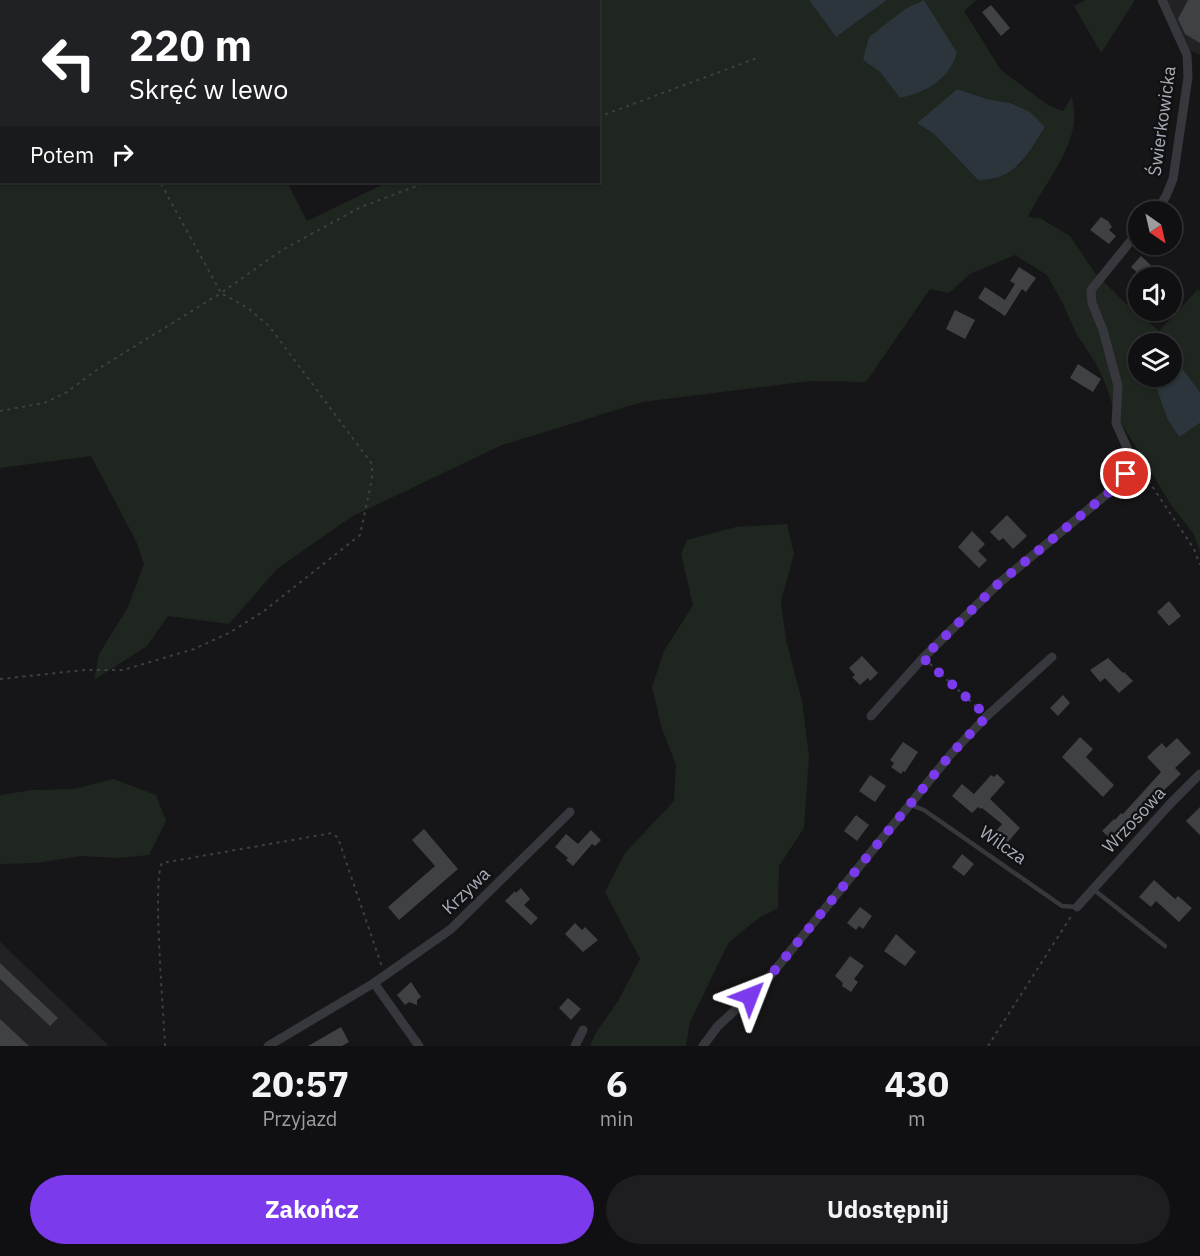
<!DOCTYPE html>
<html lang="pl">
<head>
<meta charset="utf-8">
<style>
	body { margin:0; font-family:"IBM Plex Sans",sans-serif; background:#1e1e20; color:#f1f3f6; height:100vh; display:flex; flex-direction:column; font-size:22px; white-space:nowrap }
	* { box-sizing:border-box; margin:0 }
	p { font-size:20px; color:#9c9d9f }
	.icon { flex:none; width:33px; height:33px; fill:none; stroke:currentColor; stroke-width:2; stroke-linecap:round; stroke-linejoin:round }
	.map { position:relative; height:1046px; overflow:hidden }
	.side { display:flex; flex-direction:column; background:#101012; flex:1 }
	.side>* { flex:none }
	.guide { position:absolute; left:0px; top:0px; width:600px; height:183px; box-shadow:0 2px 4px #0004,0 0 0 2px #303032; background:#202124; color:#fff; overflow:hidden }
	.needle { width:39px; rotate:146deg }
	.buttons { position:absolute; left:1128px; top:201px; display:grid; gap:12px }
	.buttons a { display:grid; place-items:center; width:54px; height:54px; border-radius:50%; background:#101012; box-shadow:0 2px 4px #0004,0 0 0 2px #303032; font-size:30px }
	.pin { position:absolute; display:grid; place-items:center; width:51px; height:51px; color:#fff; margin:-26px; border:3px solid #fff; border-radius:50%; box-shadow:0 2px 6px #0007 }
	.me { position:absolute; width:66px; margin:-33px; rotate:45deg; stroke-linejoin:round; filter:drop-shadow(0 0 4px #0008) }
	.turn { display:flex; align-items:center; gap:21px; height:126px; padding:0 30px; font-size:27px }
	.turn .icon { width:78px; height:78px; stroke-width:2.5 }
	.turn b { display:block; font-size:42px; line-height:51px }
	.then { display:flex; align-items:center; height:57px; padding:0 30px; background:#0003; gap:12px; font-size:22px }
	.eta { display:flex; justify-content:space-evenly; align-items:center; height:102px; text-align:center }
	.eta b { font-size:36px; font-weight:800; line-height:42px }
	.action { display:flex; gap:12px; margin-top:auto; padding:12px 30px }
	.action a { flex:1; height:69px; border-radius:36px; background:#7c3aed; color:#fff; font-size:24px; font-weight:800; line-height:69px; text-align:center }
	.action a+a { background:#1e1e20; color:#f1f3f6 }
	.map>svg:first-child { display:block }
	.built { fill:#222225 }
	.green { fill:#1e261f; fill-rule:evenodd }
	.water { fill:#2c353c }
	.building { fill:#404145 }
	.lines { fill:none; stroke-linecap:round; stroke-linejoin:round }
	.path { stroke:#3d3f44; stroke-width:2; stroke-dasharray:3 4.5; stroke-linecap:butt }
	.lane { stroke:#37383d; stroke-width:4.5 }
	.street { stroke:#37383d; stroke-width:9 }
	.route { stroke:#7c3aed; stroke-width:10; stroke-dasharray:0 18 }
	.labels { text-anchor:middle; stroke-width:5; stroke-linejoin:round; paint-order:stroke }
	.street-label { font-size:18px; fill:#a8adb8; stroke:#111113 }
</style>
</head>
<body>
<div class="map">
<svg width="1200" height="1046" viewBox="0 0 1200 1046">
	<rect width="100%" height="100%" fill="#161618"/>
	<g class="built">
		<path d="M 1166,0 L 1200,0 L 1200,55 L 1191,51 L 1187,46 Z"/>
		<path d="M 0,942 L 109,1046 L 0,1046 Z"/>
	</g>
	<g class="green">
		<path d="M 0,0 L 33,1 L 2,2 L 2,182 L 287,182 L 307,221 L 388,182 L 598,182 L 598,2 L 403,0 L 809,0 L 836,37 L 887,0 L 977,0 L 964,11 L 1001,70 L 1048,105 L 1063,111 L 1072,97 C 1073,105 1075,113 1074,120 C 1073,151 1041,189 1028,217 L 1040,218 L 1070,236 L 1095,273 L 1122,300 L 1159,331 L 1198,289 L 1200,292 L 1200,392 L 1172,355 L 1172,344 L 1163,343 L 1159,332 L 1144,343 L 1138,344 L 1138,376 L 1153,377 L 1178,437 L 1200,423 L 1200,551 L 1193,533 L 1171,505 L 1115,413 L 1106,385 L 1095,362 L 1077,335 L 1063,304 L 1047,275 L 1015,255 L 970,274 L 949,293 L 930,289 L 866,382 L 810,381 L 642,402 L 502,445 L 351,517 L 277,569 L 229,624 L 168,616 L 147,646 L 94,680 L 99,654 L 128,607 L 144,564 L 136,541 L 91,456 L 0,468 ZM 924,0 L 956,53 L 900,98 L 880,72 L 863,60 ZM 957,89 L 987,99 L 1011,103 L 1045,127 L 1019,166 L 978,180 L 934,134 L 917,123 Z"/>
		<path d="M 1086,0 L 1135,0 L 1101,53 L 1074,6 Z"/>
		<path d="M 787,524 L 794,554 L 781,601 L 786,640 L 802,701 L 809,756 L 804,828 L 779,866 L 778,908 L 759,918 L 729,942 L 690,1022 L 686,1046 L 590,1046 L 595,1034 L 618,1001 L 640,959 L 605,892 L 625,853 L 674,801 L 676,765 L 662,729 L 652,687 L 664,651 L 693,605 L 681,554 L 687,540 L 736,527 Z"/>
		<path d="M 113,779 L 156,795 L 166,821 L 149,855 L 118,858 L 81,856 L 36,863 L 0,864 L 0,795 L 32,790 L 74,789 Z"/>
	</g>
	<g class="water">
		<path d="M 809,0 L 887,0 L 836,37 Z"/>
		<path d="M 924,0 L 957,53 C 948,80 927,92 900,98 L 880,72 L 863,60 L 869,37 L 905,9 Z"/>
		<path d="M 957,89 L 987,99 L 1010,103 L 1030,112 L 1045,127 C 1026,156 1017,179 978,180 L 934,134 L 917,123 Z"/>
		<path d="M 1172,355 L 1200,392 L 1200,423 L 1179,437 L 1167,418 L 1153,377 L 1172,376 Z"/>
	</g>
	<g class="building">
		<path d="M 1188,0 L 1200,0 L 1200,43 L 1185,34 L 1178,19 Z"/>
		<path d="M 991,5 L 1010,28 L 1001,36 L 982,12 Z"/>
		<path d="M 1101,217 L 1108,221 L 1112,227 L 1109,230 L 1116,236 L 1109,244 L 1090,230 Z"/>
		<path d="M 1141,256 L 1156,270 L 1149,278 L 1143,278 L 1131,267 Z"/>
		<path d="M 1019,267 L 1036,278 L 1026,292 L 1022,289 L 1005,316 L 978,298 L 985,287 L 1005,300 L 1015,284 L 1010,281 Z"/>
		<path d="M 955,310 L 975,320 L 965,339 L 946,329 Z"/>
		<path d="M 1078,364 L 1101,379 L 1093,392 L 1070,378 Z"/>
		<path d="M 1007,515 L 1027,536 L 1013,549 L 1003,538 L 999,541 L 990,532 Z"/>
		<path d="M 972,531 L 985,544 L 978,551 L 987,560 L 979,568 L 958,547 Z"/>
		<path d="M 1169,601 L 1181,616 L 1169,626 L 1157,612 Z"/>
		<path d="M 862,656 L 878,673 L 870,681 L 868,678 L 860,685 L 852,677 L 855,675 L 849,668 Z"/>
		<path d="M 1108,658 L 1123,673 L 1124,672 L 1133,681 L 1119,693 L 1105,678 L 1100,682 L 1090,670 Z"/>
		<path d="M 1063,695 L 1070,703 L 1058,716 L 1050,708 Z"/>
		<path d="M 1080,737 L 1093,749 L 1086,757 L 1114,785 L 1103,797 L 1062,757 Z"/>
		<path d="M 1177,738 L 1191,753 L 1175,768 L 1181,774 L 1160,794 L 1161,795 L 1143,814 L 1139,810 L 1112,840 L 1102,831 L 1114,819 L 1115,820 L 1121,813 L 1123,814 L 1161,772 L 1147,757 L 1162,743 L 1166,748 Z"/>
		<path d="M 903,742 L 918,752 L 905,772 L 903,771 L 901,774 L 891,767 L 894,763 L 890,760 Z"/>
		<path d="M 997,774 L 1005,782 L 990,799 L 1020,828 L 1007,843 L 995,832 L 1002,824 L 982,808 L 981,809 L 978,807 L 972,813 L 952,796 L 962,784 L 974,794 L 991,775 L 994,777 Z"/>
		<path d="M 870,775 L 886,786 L 875,802 L 859,791 Z"/>
		<path d="M 1200,807 L 1200,835 L 1186,821 Z"/>
		<path d="M 856,815 L 869,825 L 857,841 L 844,831 Z"/>
		<path d="M 424,829 L 458,869 L 399,920 L 388,907 L 435,866 L 412,840 Z"/>
		<path d="M 591,830 L 601,840 L 595,846 L 592,844 L 573,866 L 566,860 L 568,858 L 555,847 L 566,834 L 578,844 Z"/>
		<path d="M 962,854 L 974,864 L 964,876 L 952,867 Z"/>
		<path d="M 1154,880 L 1175,899 L 1178,896 L 1192,908 L 1179,922 L 1156,901 L 1151,907 L 1139,897 Z"/>
		<path d="M 521,888 L 530,899 L 524,905 L 538,918 L 531,925 L 505,901 L 515,891 L 516,893 Z"/>
		<path d="M 860,907 L 872,916 L 863,929 L 859,926 L 856,930 L 847,923 Z"/>
		<path d="M 575,923 L 582,930 L 585,927 L 598,940 L 583,952 L 565,934 Z"/>
		<path d="M 896,934 L 916,952 L 905,966 L 884,951 Z"/>
		<path d="M 850,956 L 864,966 L 854,979 L 858,982 L 851,992 L 842,986 L 843,983 L 835,976 Z"/>
		<path d="M 0,963 L 58,1018 L 50,1026 L 0,979 Z"/>
		<path d="M 411,982 L 421,997 L 417,1000 L 417,1005 L 409,1002 L 405,1005 L 397,995 Z"/>
		<path d="M 568,998 L 581,1009 L 571,1020 L 559,1008 Z"/>
		<path d="M 0,1019 L 29,1046 L 0,1046 Z"/>
		<path d="M 341,1027 L 349,1042 L 342,1046 L 308,1046 Z"/>
	</g>
	<g class="lines">
		<g class="path">
			<path d="M 61,0 L 62,2"/>
			<path d="M 598,117 L 760,57"/>
			<path d="M 0,411 L 44,403 L 67,392 L 98,369 L 221,293 L 160,182"/>
			<path d="M 1140,468 L 1194,549 L 1200,565"/>
			<path d="M 930,664 L 981,711"/>
			<path d="M 0,679 L 84,670 L 123,670 L 194,649 L 229,633 L 264,611 L 360,535 L 372,479 L 372,464 L 269,326 L 248,308 L 221,293 L 282,250 L 361,207 L 427,182"/>
			<path d="M 165,1046 C 164,1017 152,880 162,863 L 332,833 L 338,838 L 382,967"/>
			<path d="M 988,1046 L 1072,915"/>
		</g>
		<g class="lane">
			<path d="M 89,0 L 90,2"/>
			<path d="M 911,805 L 924,810 L 1062,906 L 1077,907"/>
			<path d="M 1093,889 L 1165,946"/>
		</g>
		<g class="street">
			<path d="M 1156,212 L 1166,196 L 1173,179 L 1188,77 L 1187,55 L 1162,0"/>
			<path d="M 871,716 L 923,658 L 998,584 L 1113,489 L 1126,474 L 1132,459 L 1116,423 L 1118,386 L 1103,330 L 1092,303 L 1091,290 L 1138,232"/>
			<path d="M 1077,907 L 1170,804 L 1200,774"/>
			<path d="M 374,983 L 419,1046"/>
			<path d="M 268,1046 L 374,983 L 451,929 L 570,812"/>
			<path d="M 575,1046 L 583,1030"/>
			<path d="M 703,1046 L 717,1027 L 766,981 L 951,754 L 987,716 L 1052,657"/>
		</g>
	</g>
	<g class="lines">
		<path class="route" d="M 750,996 L 766,981 L 951,754 L 987,716 L 923,658 L 998,584 L 1113,489 L 1126,474"/>
	</g>
	<g class="labels">
		<g class="street-label">
			<text transform="translate(1162 121) rotate(-82)" y="6">Świerkowicka</text>
			<text transform="translate(1134 820) rotate(-47)" y="6">Wrzosowa</text>
			<text transform="translate(1003 845) rotate(35)" y="6">Wilcza</text>
			<text transform="translate(466 891) rotate(-44)" y="6">Krzywa</text>
		</g>
	</g>
</svg>
<div class="buttons">
<a><svg class="needle" viewBox="-14 -14 28 28"><path d="M0-13l5 13h-10z" fill="#e53935"/><path d="M0 13l5-13h-10z" fill="#9c9d9f"/></svg></a>
<a><svg class="icon" aria-label="sound" viewBox="0 0 24 24"><path d="M4 9h4l5-4v14l-5-4H4zM17 9q2 3 0 6"/></svg></a>
<a><svg class="icon" aria-label="layers" viewBox="0 0 24 24"><path d="M12 4l9 5-9 5-9-5zM3 14l9 5 9-5"/></svg></a>
</div>
<div class="pin" style="left:1126px;top:474px;background:#d93025"><svg class="icon" aria-label="arrive" viewBox="0 0 24 24"><path d="M6 21V4h12l-3 4 3 4H6"/></svg></div>
<svg class="me" style="left:750px;top:996px" viewBox="-20 -20 40 40"><path d="M0-17L14 15 0 8-14 15z" fill="#7c3aed" stroke="#fff" stroke-width="4"/></svg>
<div class="guide">
<div class="turn"><svg class="icon" aria-label="left" viewBox="0 0 24 24"><path d="M17 20v-9H6M10 6l-5 5 5 5"/></svg><div><b>220 m</b>Skręć w lewo</div></div>
<div class="then">Potem<svg class="icon" aria-label="right" viewBox="0 0 24 24"><path d="M7 20v-9h11M14 6l5 5-5 5"/></svg></div>
</div>
</div>
<section class="side">
<div class="eta">
<div><b>20:57</b><p>Przyjazd</p></div>
<div><b>6</b><p>min</p></div>
<div><b>430</b><p>m</p></div>
</div>
<div class="action"><a>Zakończ</a><a>Udostępnij</a></div>
</section>
</body>
</html>
